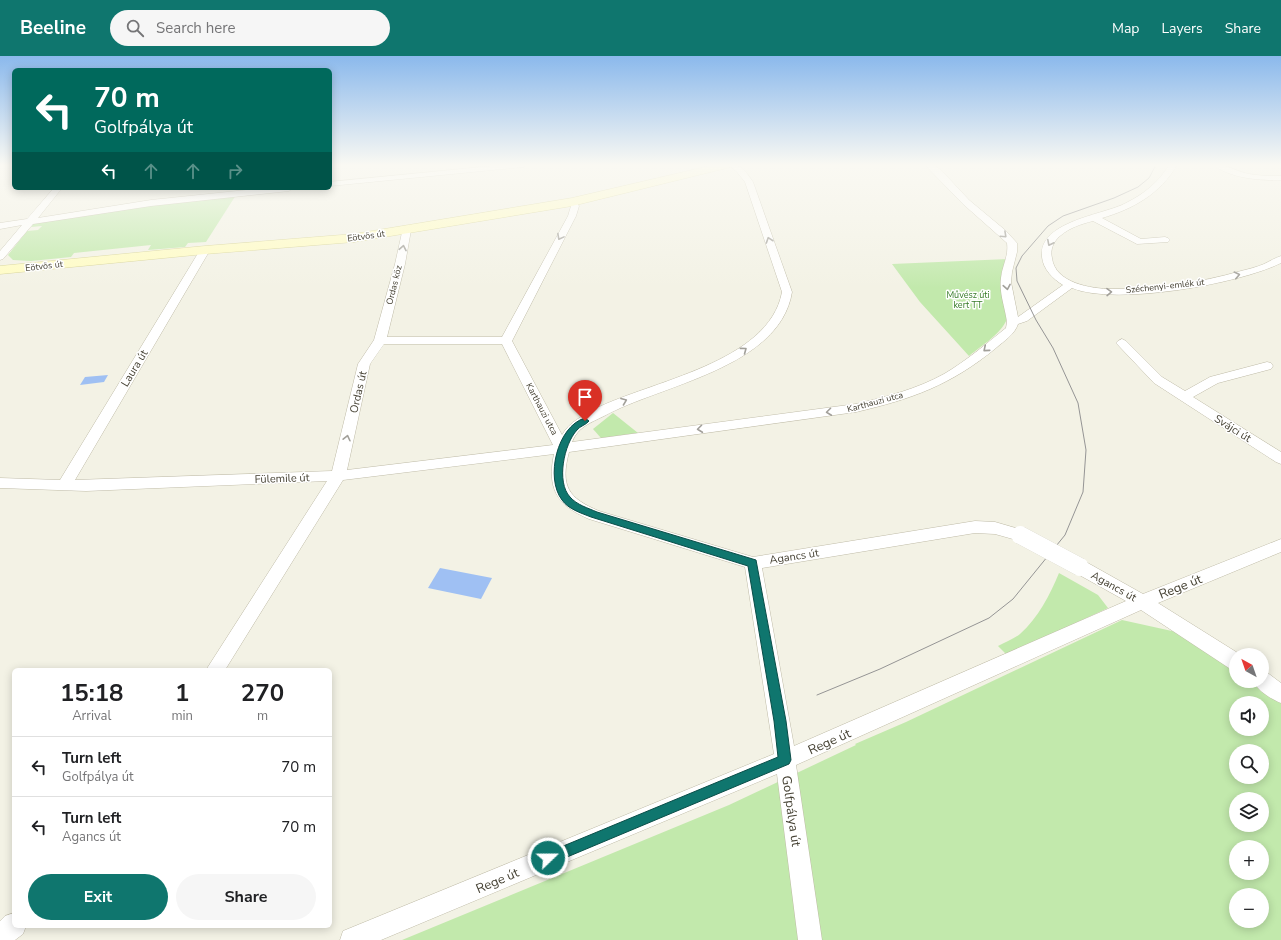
<!DOCTYPE html>
<html lang="en">
<head>
<meta charset="utf-8">
<style>
	body { margin:0; font-family:"Nunito Sans",sans-serif; background:#f6f6f6; color:#202124; height:100vh; display:flex; flex-direction:column; font-size:15px; white-space:nowrap }
	* { box-sizing:border-box; margin:0 }
	p { font-size:13px; color:#757577 }
	.icon { flex:none; width:22px; height:22px; fill:none; stroke:currentColor; stroke-width:2; stroke-linecap:round; stroke-linejoin:round }
	.map { position:relative; flex:1; overflow:hidden }
	.sheet { position:absolute; left:12px; top:612px; width:320px; height:260px; display:flex; flex-direction:column; background:#fff; border-radius:6px; box-shadow:0 2px 10px #0003 }
	.sheet>* { flex:none }
	.guide { position:absolute; left:12px; top:12px; width:320px; height:122px; border-radius:6px; box-shadow:0 2px 10px #0003; background:#00695c; color:#fff; overflow:hidden }
	.needle { width:26px; rotate:320deg }
	.fabs { position:absolute; left:1229px; top:592px; display:grid; gap:8px }
	.fabs a { display:grid; place-items:center; width:40px; height:40px; border-radius:50%; background:#fff; box-shadow:0 2px 10px #0003; font-size:20px }
	.pin { position:absolute; display:grid; place-items:center; width:34px; height:34px; color:#fff; margin:-41px -17px; border-radius:50% 50% 50% 0; rotate:-45deg; box-shadow:0 0 4px #0007 }
	.pin .icon { rotate:45deg }
	.me { position:absolute; width:44px; margin:-22px; rotate:68deg; stroke-linejoin:round; filter:drop-shadow(0 0 3px #0008) }
	.turn { display:flex; align-items:center; gap:14px; height:84px; padding:0 16px; font-size:18px }
	.turn .icon { width:52px; height:52px; stroke-width:2.5 }
	.turn b { display:block; font-size:28px; line-height:34px }
	.lanes { display:flex; align-items:center; height:38px; padding:0 16px; background:#0003; justify-content:center; gap:20px; direction:ltr }
	.lanes .off { opacity:.35 }
	.eta { display:flex; justify-content:space-evenly; align-items:center; height:68px; text-align:center }
	.eta b { font-size:24px; font-weight:700; line-height:28px }
	.button { display:flex; gap:8px; margin-top:auto; padding:8px 16px }
	.button a { flex:1; height:46px; border-radius:24px; background:#0f766e; color:#fff; font-size:16px; font-weight:700; line-height:46px; text-align:center }
	.button a+a { background:#f6f6f6; color:#202124 }
	ul { padding:0; list-style:none }
	li { display:flex; align-items:center; gap:12px; height:60px; padding:0 16px; border-top:1px solid #e0e0e0 }
	li div { flex:1 }
	li b { display:block; font-size:15px }
	li em { font-style:normal }
	header { display:flex; align-items:center; gap:24px; box-sizing:border-box; height:56px; padding:0 20px; background:#0f766e; color:#fff }
	header strong { font-size:19px }
	nav { display:flex; gap:22px; margin-inline-start:auto; font-size:14px }
	.search { width:280px; height:36px; background:#f6f6f6; display:flex; align-items:center; gap:10px; box-sizing:border-box; padding:0 14px; border-radius:22px; color:#757577; font-size:15px }
	.map>svg:first-child { display:block }
	.green { fill:#c2e9ac; fill-rule:evenodd }
	.water { fill:#9fc0f3 }
	.lines { fill:none; stroke-linecap:round; stroke-linejoin:round }
	.street-casing { stroke:#bfbba7; stroke-width:1 }
	.secondary-casing { stroke:#d5d193; stroke-width:1 }
	.street { fill:#fff; fill-rule:evenodd }
	.secondary { fill:#fffcc3; fill-rule:evenodd }
	.tram { stroke:#959595; stroke-width:1 }
	.street-bridge-casing { stroke:#bfbba7; stroke-width:18; stroke-linecap:butt }
	.street-bridge { stroke:#fff; stroke-width:18 }
	.oneway { stroke:#a2a09a }
	.route { fill:#0f766e; stroke:#0a4d48 }
	.labels { text-anchor:middle; stroke-width:3; stroke-linejoin:round; paint-order:stroke }
	.far-street-label { font-size:9px; fill:#464234; stroke:#fff }
	.far-park-label { font-size:9px; fill:#357a26; stroke:#fff }
	.street-label { font-size:11px; fill:#464234; stroke:#fff }
	.near-street-label { font-size:13px; fill:#464234; stroke:#fff }
</style>
</head>
<body>
<header>
<strong>Beeline</strong>
<div class="search"><svg class="icon" aria-label="search" viewBox="0 0 24 24"><circle cx="10" cy="10" r="6"/><path d="M15 15l6 6"/></svg>Search here</div>
<nav><a>Map</a><a>Layers</a><a>Share</a></nav>
</header>
<div class="map">
<svg width="1281" height="884" viewBox="0 0 1281 884">
	<rect width="100%" height="100%" fill="#f3f2e5"/>
	<g class="green">
		<path d="M 236,139 L 206,186 L 188,187 L 185,191 L 148,194 L 151,189 L 74,197 L 71,201 L 31,205 L 13,204 L 8,199 L 27,175 L 38,174 L 42,170 L 31,171 L 34,167 L 151,149 Z"/>
		<path d="M 1008,203 L 1007,263 C 1001,278 981,290 969,300 L 920,246 L 892,208 Z"/>
		<path d="M 613,357 L 638,377 L 601,382 L 593,373 Z"/>
		<path d="M 1059,517 L 1098,539 L 1108,552 L 1007,599 L 998,590 C 1005,586 1014,583 1020,578 C 1038,562 1050,539 1059,517 Z"/>
		<path d="M 1122,564 L 1181,577 L 1236,613 L 1236,625 L 1253,625 L 1281,645 L 1281,884 L 402,884 L 729,749 L 856,689 L 855,688 L 906,666 ZM 1236,647 L 1262,647 L 1262,673 L 1236,673 ZM 1236,695 L 1262,695 L 1262,721 L 1236,721 ZM 1236,743 L 1262,743 L 1262,769 L 1236,769 ZM 1236,791 L 1262,791 L 1262,817 L 1236,817 ZM 1236,839 L 1262,839 L 1262,865 L 1236,865 Z"/>
	</g>
	<g class="water">
		<path d="M 108,319 L 104,326 L 80,329 L 85,321 Z"/>
		<path d="M 440,512 L 492,522 L 481,543 L 428,532 Z"/>
	</g>
	<g class="lines">
		<defs>
			<g id="street">
				<path d="M 502,109 L 527,109 L 523,111 L 330,130 L 330,126 Z"/>
				<path d="M 729,109 C 742,108 746,116 753,126 L 792,236 C 780,312 660,329 604,360 C 590,367 578,371 572,386 L 856,348 C 886,341 917,333 944,318 C 966,305 986,288 1006,272 L 1007,266 C 1005,251 999,237 1001,222 C 1002,210 1009,200 1007,187 L 963,148 L 925,109 L 934,109 L 942,115 L 969,144 L 1005,174 L 1017,187 L 1017,196 L 1012,216 L 1011,226 L 1018,261 L 1063,229 C 1053,223 1043,213 1042,201 C 1038,165 1104,159 1126,147 C 1144,138 1159,126 1169,109 L 1177,109 C 1160,138 1133,153 1102,162 L 1141,183 L 1165,181 L 1168,182 L 1170,184 L 1168,186 L 1137,188 L 1093,165 C 1081,168 1069,172 1060,180 C 1053,186 1050,194 1052,202 C 1055,227 1091,233 1112,233 C 1154,233 1200,227 1241,215 C 1249,213 1257,211 1264,208 C 1270,205 1275,202 1281,200 L 1281,207 C 1239,228 1115,250 1072,232 L 1027,265 L 1018,268 C 1015,278 1004,285 996,292 C 951,329 912,343 856,356 L 569,396 C 560,430 568,442 599,455 L 753,501 L 975,465 L 995,466 L 1026,475 L 1028,479 L 1026,483 L 1020,485 L 995,478 L 975,477 L 762,512 L 794,690 L 1126,545 L 1074,516 L 1072,511 L 1074,506 L 1080,505 L 1086,506 L 1143,538 L 1281,483 L 1281,496 L 1158,547 L 1241,599 L 1236,599 L 1236,614 L 1229,612 L 1141,554 L 796,709 L 822,884 L 798,884 L 777,718 L 381,884 L 340,884 L 343,875 L 774,698 L 745,511 L 589,463 C 556,449 547,432 554,398 L 343,424 L 225,614 L 206,614 L 327,425 L 86,435 L 0,432 L 0,422 L 60,424 L 200,194 L 205,191 L 210,194 L 75,424 L 332,415 L 358,308 L 374,284 L 395,208 L 403,172 L 406,171 L 411,174 L 405,208 L 387,281 L 502,281 L 568,160 L 571,150 L 568,146 L 572,143 L 575,144 L 579,150 L 576,160 L 512,285 L 562,379 C 570,365 582,361 595,353 C 650,325 769,307 782,236 L 745,126 L 737,116 ZM 384,288 L 502,288 L 553,389 L 347,414 L 370,308 Z"/>
				<path d="M 1214,109 C 1225,108 1234,114 1245,117 C 1257,120 1269,120 1281,120 L 1281,124 C 1263,125 1228,122 1214,109 Z"/>
				<path d="M 54,132 L 62,132 L 38,162 L 151,144 L 266,132 L 293,132 L 289,135 L 151,150 L 33,168 L 3,203 L 0,204 L 0,195 L 22,169 L 0,173 L 0,167 L 27,163 Z"/>
				<path d="M 1122,283 L 1126,285 L 1162,321 L 1185,335 L 1210,321 L 1267,306 L 1271,307 L 1273,310 L 1271,313 L 1218,327 L 1193,341 L 1281,396 L 1281,408 L 1276,406 L 1154,327 L 1118,289 L 1116,287 L 1118,285 Z"/>
				<path d="M 1262,616 L 1269,618 L 1281,627 L 1281,647 C 1271,643 1258,635 1253,625 L 1262,625 Z"/>
				<path d="M 14,857 L 14,870 L 26,870 L 23,878 L 15,884 L 0,884 L 0,865 L 5,860 Z"/>
			</g>
			<path id="secondary" d="M 714,109 L 733,109 L 731,111 L 572,150 L 354,186 L 205,198 L 0,218 L 0,210 L 205,190 L 354,178 L 572,142 Z"/>
		</defs>
		<use href="#street" class="street-casing"/>
		<use href="#secondary" class="secondary-casing"/>
		<use href="#street" class="street"/>
		<use href="#secondary" class="secondary"/>
		<path class="tram" d="M 817,639 L 880,613 L 989,562 L 1013,543 L 1065,479 L 1083,436 L 1086,394 L 1078,347 L 1053,292 L 1036,264 L 1017,225 L 1016,212 L 1022,200 L 1048,170 L 1063,160 L 1114,142 L 1138,131 L 1149,122 L 1156,109"/>
		<defs>
			<path id="street-bridge" d="M 1020,479 L 1080,511"/>
		</defs>
		<use href="#street-bridge" class="street-bridge-casing"/>
		<use href="#street-bridge" class="street-bridge"/>
	</g>
	<defs><path id="oneway-chevron" d="M-2-3.5L2.5 0L-2 3.5" fill="none" stroke-width="1.6" stroke-linecap="round" stroke-linejoin="round"/></defs>
	<g class="oneway">
		<use href="#oneway-chevron" transform="translate(1004 179) rotate(43)"/>
		<use href="#oneway-chevron" transform="translate(560 181) rotate(118)"/>
		<use href="#oneway-chevron" transform="translate(769 184) rotate(-109)"/>
		<use href="#oneway-chevron" transform="translate(1050 187) rotate(117)"/>
		<use href="#oneway-chevron" transform="translate(403 192) rotate(-79)"/>
		<use href="#oneway-chevron" transform="translate(1237 219) rotate(-13)"/>
		<use href="#oneway-chevron" transform="translate(1007 231) rotate(80)"/>
		<use href="#oneway-chevron" transform="translate(1109 236) rotate(-1)"/>
		<use href="#oneway-chevron" transform="translate(986 293) rotate(140)"/>
		<use href="#oneway-chevron" transform="translate(744 294) rotate(-37)"/>
		<use href="#oneway-chevron" transform="translate(624 345) rotate(-21)"/>
		<use href="#oneway-chevron" transform="translate(829 356) rotate(173)"/>
		<use href="#oneway-chevron" transform="translate(700 373) rotate(173)"/>
		<use href="#oneway-chevron" transform="translate(347 382) rotate(-77)"/>
	</g>
	<linearGradient id="sky" x2="0" y2="1"><stop stop-color="#8bb9ec"/><stop offset="0.47" stop-color="#faf9f3"/><stop offset="1" stop-color="#faf9f3" stop-opacity="0"/></linearGradient>
	<rect width="1281" height="232" fill="url(#sky)"/>
	<path class="route" d="M 585,362 L 589,365 C 586,369 580,370 577,374 C 564,388 556,426 570,441 C 577,449 588,452 597,456 L 756,504 L 786,665 L 791,704 L 789,708 L 548,809 L 544,807 L 542,802 L 544,798 L 778,701 L 774,665 L 748,510 L 591,461 C 581,457 568,453 562,444 C 545,422 557,370 585,362 Z"/>
	<g class="labels">
		<g class="far-street-label">
			<text transform="translate(366 180) rotate(-8)" y="3">Eötvös út</text>
			<text transform="translate(44 210) rotate(-6)" y="3">Eötvös út</text>
			<text transform="translate(394 229) rotate(-76)" y="3">Ordas köz</text>
			<text transform="translate(1165 230) rotate(-6)" y="3">Széchenyi-emlék út</text>
			<text transform="translate(875 346) rotate(-15)" y="3">Karthauzi utca</text>
			<text transform="translate(542 353) rotate(62)" y="3">Karthauzi utca</text>
		</g>
		<g class="far-park-label">
			<text x="968" y="242">Művész úti<tspan x="968" dy="10">kert TT</tspan></text>
		</g>
		<g class="street-label">
			<text transform="translate(134 312) rotate(-59)" y="4">Laura út</text>
			<text transform="translate(358 336) rotate(-77)" y="4">Ordas út</text>
			<text transform="translate(1233 372) rotate(32)" y="4">Svájci út</text>
			<text transform="translate(282 422) rotate(-2)" y="4">Fülemile út</text>
			<text transform="translate(794 500) rotate(-9)" y="4">Agancs út</text>
			<text transform="translate(1114 530) rotate(29)" y="4">Agancs út</text>
		</g>
		<g class="near-street-label">
			<text transform="translate(1180 530) rotate(-22)" y="5">Rege út</text>
			<text transform="translate(829 685) rotate(-24)" y="5">Rege út</text>
			<text transform="translate(792 755) rotate(82)" y="5">Golfpálya út</text>
			<text transform="translate(497 824) rotate(-23)" y="5">Rege út</text>
		</g>
	</g>
</svg>
<div class="fabs">
<a><svg class="needle" viewBox="-14 -14 28 28"><path d="M0-13l5 13h-10z" fill="#e53935"/><path d="M0 13l5-13h-10z" fill="#757577"/></svg></a>
<a><svg class="icon" aria-label="sound" viewBox="0 0 24 24"><path d="M4 9h4l5-4v14l-5-4H4zM17 9q2 3 0 6"/></svg></a>
<a><svg class="icon" aria-label="search" viewBox="0 0 24 24"><circle cx="10" cy="10" r="6"/><path d="M15 15l6 6"/></svg></a>
<a><svg class="icon" aria-label="layers" viewBox="0 0 24 24"><path d="M12 4l9 5-9 5-9-5zM3 14l9 5 9-5"/></svg></a>
<a>+</a>
<a>−</a>
</div>
<div class="pin" style="left:585px;top:365px;background:#d93025"><svg class="icon" aria-label="arrive" viewBox="0 0 24 24"><path d="M6 21V4h12l-3 4 3 4H6"/></svg></div>
<svg class="me" style="left:548px;top:802px" viewBox="-20 -20 40 40"><circle r="17" fill="#0f766e" stroke="#fff" stroke-width="3"/><path d="M0-11L8 9 0 5-8 9z" fill="#fff"/></svg>
<div class="guide">
<div class="turn"><svg class="icon" aria-label="left" viewBox="0 0 24 24"><path d="M17 20v-9H6M10 6l-5 5 5 5"/></svg><div><b>70 m</b>Golfpálya út</div></div>
<div class="lanes"><svg class="icon" aria-label="left" viewBox="0 0 24 24"><path d="M17 20v-9H6M10 6l-5 5 5 5"/></svg><svg class="icon off" aria-label="ahead" viewBox="0 0 24 24"><path d="M12 20V5M6 11l6-6 6 6"/></svg><svg class="icon off" aria-label="ahead" viewBox="0 0 24 24"><path d="M12 20V5M6 11l6-6 6 6"/></svg><svg class="icon off" aria-label="right" viewBox="0 0 24 24"><path d="M7 20v-9h11M14 6l5 5-5 5"/></svg></div>
</div>
<section class="sheet">
<div class="eta">
<div><b>15:18</b><p>Arrival</p></div>
<div><b>1</b><p>min</p></div>
<div><b>270</b><p>m</p></div>
</div>
<ul>
<li><svg class="icon" aria-label="left" viewBox="0 0 24 24"><path d="M17 20v-9H6M10 6l-5 5 5 5"/></svg><div><b>Turn left</b><p>Golfpálya út</p></div><em>70 m</em></li>
<li><svg class="icon" aria-label="left" viewBox="0 0 24 24"><path d="M17 20v-9H6M10 6l-5 5 5 5"/></svg><div><b>Turn left</b><p>Agancs út</p></div><em>70 m</em></li>
</ul>
<div class="button"><a>Exit</a><a>Share</a></div>
</section>
</div>
</body>
</html>
